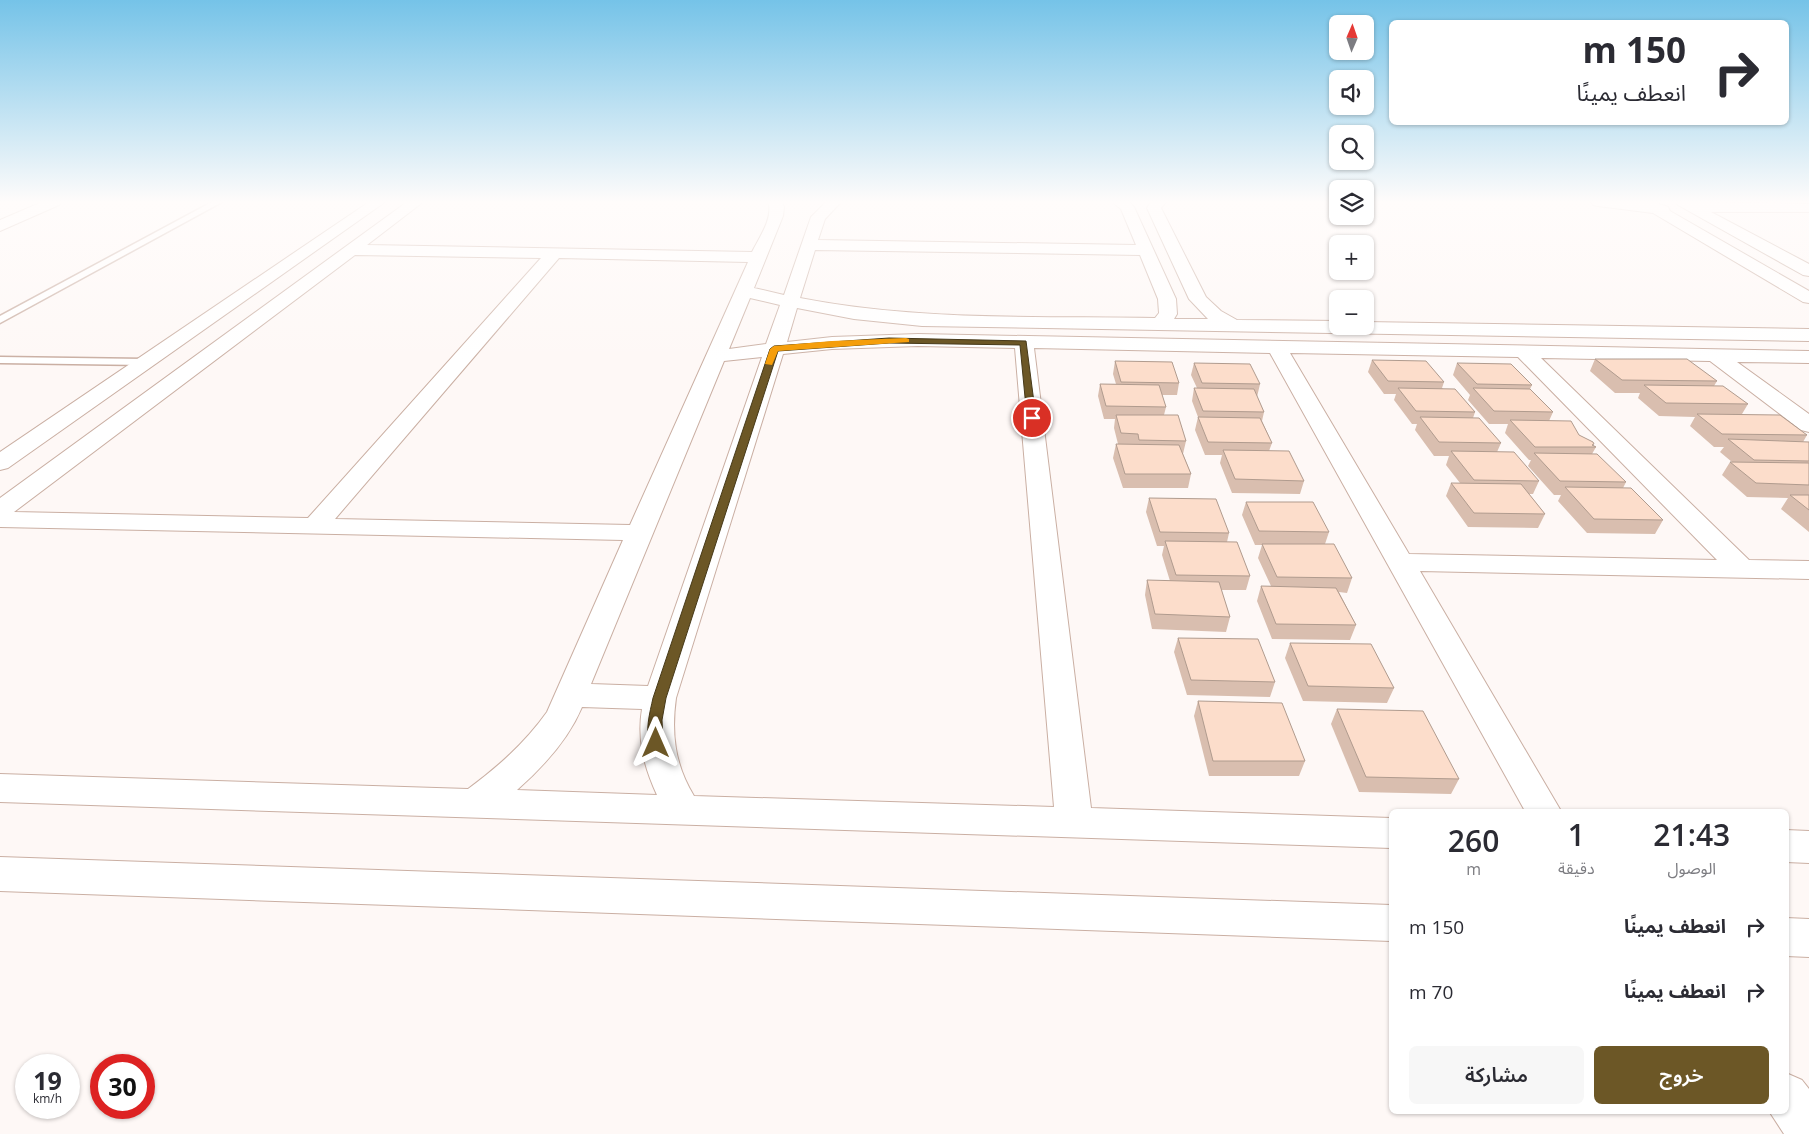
<!DOCTYPE html>
<html lang="ar">
<head>
<meta charset="utf-8">
<style>
	body { margin:0; font-family:"Open Sans","Noto Sans Arabic",sans-serif; background:#f7f7f7; color:#2b2b33; direction:rtl; height:100vh; display:flex; flex-direction:column; font-size:19px; white-space:nowrap }
	* { box-sizing:border-box; margin:0 }
	p { font-size:16px; color:#7c7c81 }
	.icon { flex:none; width:28px; height:28px; fill:none; stroke:currentColor; stroke-width:2; stroke-linecap:round; stroke-linejoin:round }
	.map { position:relative; flex:1; overflow:hidden; direction:ltr }
	.details { position:absolute; left:1389px; top:809px; width:400px; height:305px; display:flex; flex-direction:column; background:#fff; border-radius:8px; box-shadow:0 1px 4px #0004; direction:rtl }
	.details>* { flex:none }
	.banner { position:absolute; left:1389px; top:20px; width:400px; height:105px; border-radius:8px; box-shadow:0 1px 4px #0004; direction:rtl; background:#fff; color:#2b2b33; overflow:hidden }
	.needle { width:32px; rotate:2deg }
	.buttons { position:absolute; left:1329px; top:15px; display:grid; gap:10px }
	.buttons a { display:grid; place-items:center; width:45px; height:45px; border-radius:8px; background:#fff; box-shadow:0 1px 4px #0004; font-size:25px }
	.speed { position:absolute; left:15px; top:1054px; display:flex; gap:10px; font-size:25px; font-weight:700; text-align:center }
	.speed>* { display:grid; place-content:center; width:65px; height:65px; border-radius:50%; background:#fff; box-shadow:0 1px 4px #0004; line-height:1 }
	.speed small { font-size:12px; font-weight:400 }
	.speed .limit { border:8px solid #d22; background:#fff; color:#111 }
	.pin { position:absolute; display:grid; place-items:center; width:42px; height:42px; color:#fff; margin:-21px; border:2px solid #fff; border-radius:50%; box-shadow:0 1px 5px #0007 }
	.me { position:absolute; width:55px; margin:-28px; rotate:0deg; stroke-linejoin:round; filter:drop-shadow(0 0 4px #0008) }
	.turn { display:flex; align-items:center; gap:18px; height:105px; padding:0 20px; font-size:22px }
	.turn .icon { width:65px; height:65px; stroke-width:2.5 }
	.turn b { display:block; font-size:35px; line-height:42px }
	.eta { display:flex; justify-content:space-evenly; align-items:center; height:85px; text-align:center }
	.eta b { font-size:30px; font-weight:600; line-height:35px }
	.button { display:flex; gap:10px; margin-top:auto; padding:10px 20px }
	.button a { flex:1; height:58px; border-radius:8px; background:#6c5726; color:#fff; font-size:20px; font-weight:600; line-height:58px; text-align:center }
	.button a+a { background:#f7f7f7; color:#2b2b33 }
	ul { padding:0; list-style:none }
	li { display:flex; align-items:center; gap:15px; height:65px; padding:0 20px }
	li div { flex:1 }
	li b { display:block; font-size:19px }
	li em { font-style:normal }
	.map>svg:first-child { display:block }
	.lines { fill:none; stroke-linecap:round; stroke-linejoin:round }
	.service-casing { stroke:#caafa3; stroke-width:3 }
	.minor-casing { stroke:#caafa3; stroke-width:2 }
	.service { fill:#fff; fill-rule:evenodd }
	.minor { fill:#fff; fill-rule:evenodd }
	.wall { fill:#d9beaf }
	.building { fill:#fcddcb; stroke:#b09b8e }
	.route { fill:#6c5726; stroke:#463919 }
	.slow { fill:#f59e0b }
</style>
</head>
<body>
<div class="map">
<svg width="1809" height="1134" viewBox="0 0 1809 1134">
	<rect width="100%" height="100%" fill="#fef8f6"/>
	<g class="lines">
		<defs>
			<g id="service">
				<path d="M 212,202 L 222,202 L 0,323 L 0,316 Z"/>
				<path d="M 0,357 L 145,359 L 150,362 L 145,365 L 0,363 Z"/>
			</g>
			<g id="minor">
				<path d="M 42,202 L 61,202 L 59,205 L 0,231 L 0,220 Z"/>
				<path d="M 369,202 L 385,202 L 8,468 L 0,470 L 0,452 Z"/>
				<path d="M 407,202 L 423,202 L 367,245 L 752,252 C 759,238 774,217 768,202 L 782,202 L 784,207 L 783,216 L 754,288 L 784,295 L 811,217 L 826,202 L 841,202 L 825,219 L 818,240 L 1136,245 L 1121,209 L 1112,202 L 1129,202 L 1134,207 L 1176,299 L 1177,314 L 1174,319 L 1208,319 L 1189,299 L 1147,208 L 1151,202 L 1166,202 L 1161,208 L 1206,297 L 1221,311 L 1237,320 L 1338,321 L 1338,326 L 1365,326 L 1365,322 L 1809,329 L 1809,341 L 922,326 L 854,319 L 797,308 L 787,342 L 832,337 L 918,334 L 1809,351 L 1809,363 L 1737,362 L 1809,414 L 1809,432 L 1801,430 L 1710,361 L 1541,358 L 1749,560 L 1809,561 L 1809,579 L 1420,571 L 1561,811 L 1525,811 L 1270,353 L 1034,348 L 1091,808 L 1391,818 L 1391,848 L 0,802 L 0,774 L 468,789 C 498,767 525,743 547,712 L 623,540 L 0,527 L 0,498 ZM 815,250 L 1140,255 L 1158,299 L 1159,313 L 1155,318 C 1037,316 917,321 800,298 ZM 355,255 L 541,258 L 308,518 L 14,512 ZM 559,258 L 748,262 L 630,525 L 335,519 ZM 750,298 L 780,305 L 766,344 L 729,349 ZM 918,346 L 1015,348 L 1054,807 L 694,796 C 675,765 671,734 676,698 L 783,354 L 832,349 ZM 1290,353 L 1518,357 L 1717,560 L 1409,554 ZM 762,357 L 648,686 L 591,684 L 724,361 ZM 582,707 L 642,709 C 637,740 644,767 657,795 L 517,790 C 543,767 568,740 582,707 Z"/>
				<path d="M 1591,202 L 1654,202 L 1668,207 L 1670,211 L 1809,291 L 1809,303 L 1803,302 L 1653,213 L 1598,206 L 1593,205 Z"/>
				<path d="M 1676,202 L 1809,204 L 1809,212 L 1711,212 L 1809,264 L 1809,276 L 1803,275 L 1678,205 Z"/>
				<path d="M 1786,830 L 1809,831 L 1809,863 L 1786,862 Z"/>
				<path d="M 0,857 L 1391,905 L 1391,941 L 0,891 Z"/>
				<path d="M 1786,918 L 1809,919 L 1809,957 L 1786,956 Z"/>
				<path d="M 1786,1073 L 1802,1080 L 1809,1089 L 1809,1134 L 1784,1134 L 1769,1111 L 1786,1111 Z"/>
			</g>
		</defs>
		<use href="#service" class="service-casing"/>
		<use href="#minor" class="minor-casing"/>
		<use href="#service" class="service"/>
		<use href="#minor" class="minor"/>
	</g>
	<g class="wall">
		<path d="M 1595,359 L 1717,381 L 1714,386 L 1748,404 L 1742,414 L 1807,435 L 1803,442 L 1809,442 L 1809,532 L 1781,509 L 1788,498 L 1747,497 L 1722,475 L 1730,462 L 1732,462 L 1720,452 L 1724,447 L 1714,447 L 1690,426 L 1695,417 L 1659,416 L 1638,398 L 1640,393 L 1615,393 L 1590,371 Z"/>
		<path d="M 1372,360 L 1444,382 L 1442,388 L 1475,412 L 1473,418 L 1501,443 L 1497,452 L 1539,481 L 1533,494 L 1529,494 L 1545,514 L 1538,528 L 1468,527 L 1446,496 L 1451,483 L 1460,483 L 1446,465 L 1449,456 L 1434,456 L 1415,430 L 1417,424 L 1412,424 L 1394,400 L 1396,394 L 1384,394 L 1368,372 Z"/>
		<path d="M 1115,361 L 1179,383 L 1177,395 L 1162,395 L 1166,407 L 1164,415 L 1186,441 L 1183,454 L 1191,474 L 1188,488 L 1123,488 L 1113,458 L 1116,444 L 1118,444 L 1114,428 L 1115,419 L 1104,419 L 1098,396 L 1100,384 L 1116,384 L 1113,374 Z"/>
		<path d="M 1194,363 L 1260,384 L 1257,397 L 1264,412 L 1262,421 L 1272,443 L 1269,451 L 1304,481 L 1300,494 L 1232,493 L 1220,463 L 1222,455 L 1205,455 L 1195,430 L 1198,417 L 1192,401 L 1194,388 L 1197,388 L 1191,375 Z"/>
		<path d="M 1457,363 L 1532,385 L 1530,389 L 1553,412 L 1549,421 L 1579,435 L 1596,447 L 1592,454 L 1626,482 L 1623,488 L 1663,520 L 1655,534 L 1587,533 L 1558,501 L 1561,495 L 1554,495 L 1528,466 L 1531,460 L 1529,460 L 1505,433 L 1508,424 L 1489,424 L 1468,400 L 1470,395 L 1453,375 Z"/>
		<path d="M 1149,498 L 1229,533 L 1227,542 L 1250,576 L 1246,590 L 1221,590 L 1230,617 L 1226,632 L 1152,629 L 1145,595 L 1147,580 L 1170,581 L 1162,555 L 1164,546 L 1157,546 L 1146,512 Z"/>
		<path d="M 1246,502 L 1329,532 L 1325,544 L 1352,578 L 1347,593 L 1339,592 L 1356,625 L 1350,640 L 1272,639 L 1257,601 L 1261,586 L 1271,586 L 1258,558 L 1262,545 L 1255,545 L 1242,515 Z"/>
		<path d="M 1178,638 L 1275,682 L 1270,697 L 1187,695 L 1174,652 Z"/>
		<path d="M 1290,643 L 1394,688 L 1387,703 L 1303,701 L 1285,658 Z"/>
		<path d="M 1198,701 L 1305,761 L 1299,776 L 1209,776 L 1194,716 Z"/>
		<path d="M 1337,709 L 1459,779 L 1451,794 L 1359,792 L 1331,724 Z"/>
	</g>
	<g class="building">
		<path d="M 1595,359 L 1687,359 L 1717,381 L 1622,380 Z"/>
		<path d="M 1372,360 L 1426,361 L 1444,382 L 1388,381 Z"/>
		<path d="M 1115,361 L 1172,362 L 1179,383 L 1121,382 Z"/>
		<path d="M 1194,363 L 1250,364 L 1260,384 L 1202,383 Z"/>
		<path d="M 1457,363 L 1511,364 L 1532,385 L 1477,384 Z"/>
		<path d="M 1100,384 L 1159,385 L 1166,407 L 1106,406 Z"/>
		<path d="M 1644,385 L 1723,386 L 1748,404 L 1666,403 Z"/>
		<path d="M 1194,388 L 1254,389 L 1264,412 L 1203,411 Z"/>
		<path d="M 1398,388 L 1455,389 L 1475,412 L 1416,411 Z"/>
		<path d="M 1473,388 L 1530,389 L 1553,412 L 1494,411 Z"/>
		<path d="M 1697,414 L 1780,415 L 1807,435 L 1722,434 Z"/>
		<path d="M 1116,415 L 1178,415 L 1186,441 L 1139,440 L 1138,434 L 1121,433 Z"/>
		<path d="M 1198,417 L 1260,418 L 1272,443 L 1208,442 Z"/>
		<path d="M 1420,417 L 1479,418 L 1501,443 L 1439,442 Z"/>
		<path d="M 1510,420 L 1571,421 L 1579,435 L 1593,442 L 1594,444 L 1592,445 L 1596,447 L 1535,447 Z"/>
		<path d="M 1728,439 L 1809,442 L 1809,461 L 1754,460 Z"/>
		<path d="M 1116,444 L 1179,445 L 1191,474 L 1125,474 Z"/>
		<path d="M 1223,450 L 1289,451 L 1304,481 L 1235,479 Z"/>
		<path d="M 1451,451 L 1514,452 L 1539,481 L 1474,480 Z"/>
		<path d="M 1534,453 L 1597,454 L 1626,482 L 1560,481 Z"/>
		<path d="M 1730,462 L 1809,463 L 1809,485 L 1756,483 Z"/>
		<path d="M 1451,483 L 1521,484 L 1545,514 L 1474,513 Z"/>
		<path d="M 1565,487 L 1631,488 L 1663,520 L 1594,519 Z"/>
		<path d="M 1790,495 L 1809,495 L 1809,510 Z"/>
		<path d="M 1149,498 L 1216,499 L 1229,533 L 1160,532 Z"/>
		<path d="M 1246,502 L 1313,502 L 1329,532 L 1259,531 Z"/>
		<path d="M 1165,541 L 1237,542 L 1250,576 L 1176,575 Z"/>
		<path d="M 1262,544 L 1334,544 L 1352,578 L 1277,577 Z"/>
		<path d="M 1147,580 L 1219,582 L 1230,617 L 1155,614 Z"/>
		<path d="M 1261,586 L 1336,588 L 1356,625 L 1276,624 Z"/>
		<path d="M 1178,638 L 1258,639 L 1275,682 L 1191,680 Z"/>
		<path d="M 1290,643 L 1371,644 L 1394,688 L 1308,686 Z"/>
		<path d="M 1198,701 L 1282,703 L 1305,761 L 1213,761 Z"/>
		<path d="M 1337,709 L 1423,711 L 1459,779 L 1366,777 Z"/>
	</g>
	<linearGradient id="sky" x2="0" y2="1"><stop stop-color="#75c3e8"/><stop offset="0.56" stop-color="#fffcfb"/><stop offset="1" stop-color="#fffcfb" stop-opacity="0"/></linearGradient>
	<rect width="1809" height="361" fill="url(#sky)"/>
	<path class="route" d="M 889,338 L 1026,341 L 1036,418 L 1032,421 L 1027,418 L 1020,345 L 889,343 L 778,351 L 666,698 L 662,720 L 663,743 L 661,746 L 656,748 L 651,746 C 644,733 650,712 653,698 L 770,349 L 774,346 Z"/>
	<path class="slow" d="M 906,338 L 909,339 L 909,342 L 778,351 L 772,365 L 765,364 L 770,349 L 774,346 L 832,341 Z"/>
</svg>
<div class="buttons">
<a><svg class="needle" viewBox="-14 -14 28 28"><path d="M0-13l5 13h-10z" fill="#e53935"/><path d="M0 13l5-13h-10z" fill="#7c7c81"/></svg></a>
<a><svg class="icon" aria-label="sound" viewBox="0 0 24 24"><path d="M4 9h4l5-4v14l-5-4H4zM17 9q2 3 0 6"/></svg></a>
<a><svg class="icon" aria-label="search" viewBox="0 0 24 24"><circle cx="10" cy="10" r="6"/><path d="M15 15l6 6"/></svg></a>
<a><svg class="icon" aria-label="layers" viewBox="0 0 24 24"><path d="M12 4l9 5-9 5-9-5zM3 14l9 5 9-5"/></svg></a>
<a>+</a>
<a>−</a>
</div>
<div class="speed"><div>19<small>km/h</small></div><div class="limit">30</div></div>
<div class="pin" style="left:1032px;top:418px;background:#d93025"><svg class="icon" aria-label="arrive" viewBox="0 0 24 24"><path d="M6 21V4h12l-3 4 3 4H6"/></svg></div>
<svg class="me" style="left:656px;top:743px" viewBox="-20 -20 40 40"><path d="M0-17L14 15 0 8-14 15z" fill="#6c5726" stroke="#fff" stroke-width="4"/></svg>
<div class="banner">
<div class="turn"><svg class="icon" aria-label="right" viewBox="0 0 24 24"><path d="M7 20v-9h11M14 6l5 5-5 5"/></svg><div><b>150 m</b>انعطف يمينًا</div></div>
</div>
<section class="details">
<div class="eta">
<div><b>21:43</b><p>الوصول</p></div>
<div><b>1</b><p>دقيقة</p></div>
<div><b>260</b><p>m</p></div>
</div>
<ul>
<li><svg class="icon" aria-label="right" viewBox="0 0 24 24"><path d="M7 20v-9h11M14 6l5 5-5 5"/></svg><div><b>انعطف يمينًا</b></div><em>150 m</em></li>
<li><svg class="icon" aria-label="right" viewBox="0 0 24 24"><path d="M7 20v-9h11M14 6l5 5-5 5"/></svg><div><b>انعطف يمينًا</b></div><em>70 m</em></li>
</ul>
<div class="button"><a>خروج</a><a>مشاركة</a></div>
</section>
</div>
</body>
</html>
